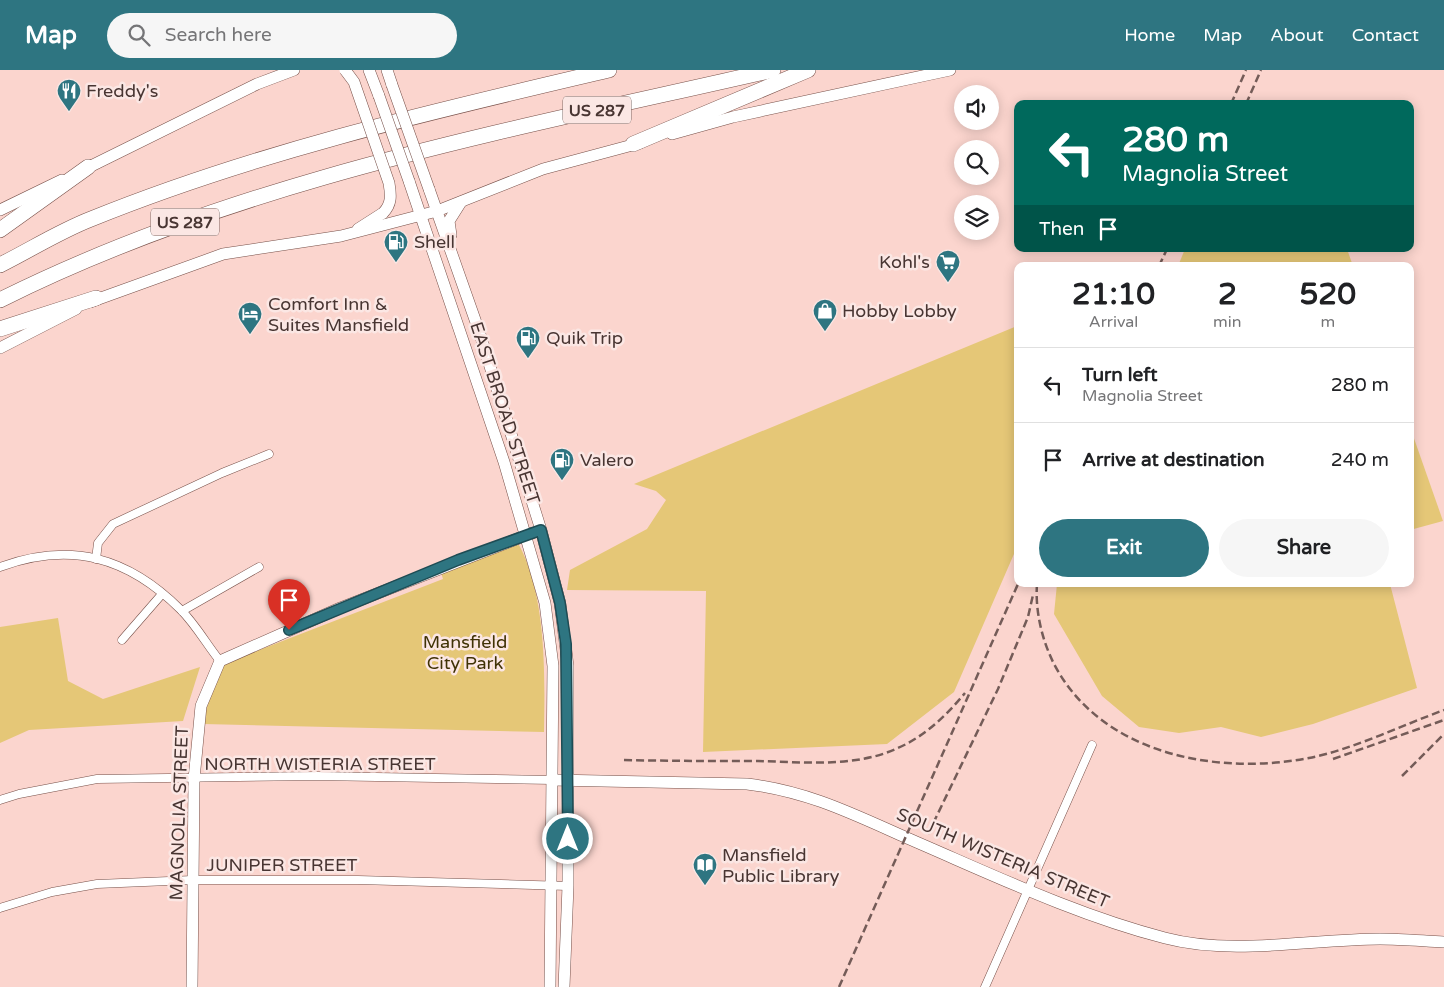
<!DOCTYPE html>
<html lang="en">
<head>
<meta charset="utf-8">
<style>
	body { margin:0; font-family:"Varela Round",sans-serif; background:#f6f6f6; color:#202124; height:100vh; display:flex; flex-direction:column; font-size:19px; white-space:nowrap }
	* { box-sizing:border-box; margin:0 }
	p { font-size:16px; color:#757577 }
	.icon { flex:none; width:28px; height:28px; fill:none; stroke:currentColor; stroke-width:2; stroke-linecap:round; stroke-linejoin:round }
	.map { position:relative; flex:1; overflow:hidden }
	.panel { position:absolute; left:1014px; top:192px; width:400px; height:325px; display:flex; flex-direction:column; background:#fff; border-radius:10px; box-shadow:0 2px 12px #0003 }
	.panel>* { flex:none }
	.guide { position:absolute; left:1014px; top:30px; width:400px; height:152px; border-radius:10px; box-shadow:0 2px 12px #0003; background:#00695c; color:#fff; overflow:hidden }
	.controls { position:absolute; left:954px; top:15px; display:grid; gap:10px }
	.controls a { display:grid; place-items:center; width:45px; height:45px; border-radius:50%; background:#fff; box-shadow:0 2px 12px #0003; font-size:25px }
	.pin { position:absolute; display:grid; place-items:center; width:42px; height:42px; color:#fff; margin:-51px -21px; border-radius:50% 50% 50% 0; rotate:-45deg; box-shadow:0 0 5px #0007 }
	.pin .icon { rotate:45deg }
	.me { position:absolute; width:55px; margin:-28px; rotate:0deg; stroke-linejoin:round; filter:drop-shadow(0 0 4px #0008) }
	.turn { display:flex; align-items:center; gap:18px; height:105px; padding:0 25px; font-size:22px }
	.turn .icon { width:65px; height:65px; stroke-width:2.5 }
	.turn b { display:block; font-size:35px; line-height:42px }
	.then { display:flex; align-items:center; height:48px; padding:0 25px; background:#0003; gap:10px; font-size:19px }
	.eta { display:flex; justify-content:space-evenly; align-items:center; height:85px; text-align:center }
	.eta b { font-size:30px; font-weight:700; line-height:35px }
	.primary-button { display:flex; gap:10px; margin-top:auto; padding:10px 25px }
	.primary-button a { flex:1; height:58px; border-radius:30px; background:#2e7581; color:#fff; font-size:20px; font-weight:700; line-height:58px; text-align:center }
	.primary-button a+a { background:#f6f6f6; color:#202124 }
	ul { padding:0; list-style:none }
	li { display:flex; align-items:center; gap:15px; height:75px; padding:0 25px; border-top:1px solid #e0e0e0 }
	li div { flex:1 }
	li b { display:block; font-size:19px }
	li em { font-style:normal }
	header { display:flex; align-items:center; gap:30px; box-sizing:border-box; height:70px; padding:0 25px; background:#2e7581; color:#fff }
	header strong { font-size:24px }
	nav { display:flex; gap:28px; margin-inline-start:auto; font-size:18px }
	.search { width:350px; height:45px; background:#f6f6f6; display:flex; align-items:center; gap:12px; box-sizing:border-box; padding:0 18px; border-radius:28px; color:#757577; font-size:19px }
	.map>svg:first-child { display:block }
	.green { fill:#e5c777 }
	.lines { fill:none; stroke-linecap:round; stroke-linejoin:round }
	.street-casing { stroke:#775049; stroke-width:9 }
	.secondary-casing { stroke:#775049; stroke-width:12 }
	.highway-casing { stroke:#775049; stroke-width:16 }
	.street { stroke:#fff; stroke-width:8 }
	.secondary { stroke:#fff; stroke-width:11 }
	.highway { stroke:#fff; stroke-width:15 }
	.rail { stroke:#745c58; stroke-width:2.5; stroke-dasharray:8 4; stroke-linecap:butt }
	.secondary-bridge-casing { stroke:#775049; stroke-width:12; stroke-linecap:butt }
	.secondary-bridge { stroke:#fff; stroke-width:11 }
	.route-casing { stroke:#1e4c54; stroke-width:12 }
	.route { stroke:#2e7581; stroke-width:9 }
	.labels { text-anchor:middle; stroke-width:5; stroke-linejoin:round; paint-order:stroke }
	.shield { fill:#fbe7e4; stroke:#7e6a67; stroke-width:1 }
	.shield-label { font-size:16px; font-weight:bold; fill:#483532 }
	.poi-label { font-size:18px; fill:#483532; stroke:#fbe7e4; text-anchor:start }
	.street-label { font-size:18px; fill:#483532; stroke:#fbe7e4 }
	.park-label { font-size:18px; fill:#403205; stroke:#fbe7e4 }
</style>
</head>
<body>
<header>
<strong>Map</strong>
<div class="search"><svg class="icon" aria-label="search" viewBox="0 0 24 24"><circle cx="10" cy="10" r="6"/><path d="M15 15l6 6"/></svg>Search here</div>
<nav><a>Home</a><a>Map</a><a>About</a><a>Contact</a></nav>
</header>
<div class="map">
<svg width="1444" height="917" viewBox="0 0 1444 917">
	<rect width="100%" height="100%" fill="#fbd5ce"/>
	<g class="green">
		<path d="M 1185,179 L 1347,179 L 1353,196 L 1178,196 Z"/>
		<path d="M 1017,256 L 1017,477 L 954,622 L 887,674 L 703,682 L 706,521 L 567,520 L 570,500 L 647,459 L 666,430 L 656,421 L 634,414 Z"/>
		<path d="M 1410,357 L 1443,451 L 1410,460 Z"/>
		<path d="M 513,465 C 547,515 545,603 544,662 L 203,654 L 211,619 L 223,594 L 443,509 L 438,493 Z"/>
		<path d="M 1057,514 L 1390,514 L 1417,618 L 1313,654 L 1261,667 L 1221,657 L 1179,663 L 1139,657 L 1102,626 L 1054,544 Z"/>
		<path d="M 58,548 L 68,611 L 103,629 L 200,597 L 183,651 L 29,660 L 0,673 L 0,557 Z"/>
	</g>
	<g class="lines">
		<defs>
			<g id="street">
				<path d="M 96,489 L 98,473 L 113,454 L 222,403 L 269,384"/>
				<path d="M 0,497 C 71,471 128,487 181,540 C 196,555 207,575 220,591"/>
				<path d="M 182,541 L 259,497"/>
				<path d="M 122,570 L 162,524"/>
				<path d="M 0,730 L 19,724 L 97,709 L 317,706 L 553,710"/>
				<path d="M 0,838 L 52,822 L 97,814 L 193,810 L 358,810 L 568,816"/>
				<path d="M 985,917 L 1092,675"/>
			</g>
			<g id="secondary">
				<path d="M 369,0 L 379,26"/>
				<path d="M 387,0 L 392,15"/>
				<path d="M 672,64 L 733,47 L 950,0"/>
				<path d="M 81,101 L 257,14 L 294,0"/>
				<path d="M 409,111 L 504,392 L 545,533 L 553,596 L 550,917"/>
				<path d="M 429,119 L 479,261 L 541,460 L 560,533 L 568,596 L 568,816 L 564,917"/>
				<path d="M 0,140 L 62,110"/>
				<path d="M 358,159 L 383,143"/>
				<path d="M 451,165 L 449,151 L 461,132"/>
				<path d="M 90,232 L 223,184 L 341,166 L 437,141 L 543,99 L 640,73"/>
				<path d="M 0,278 L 76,239"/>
				<path d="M 553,710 L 747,714 C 807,721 853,744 907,768 C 991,804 1076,845 1165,868 C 1233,886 1311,869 1380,869 C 1401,869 1423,871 1444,872"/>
				<path d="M 192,917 L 194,709 L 201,636 L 220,591 L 340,538 L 532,463"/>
			</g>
			<g id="highway">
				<path d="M 633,74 L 808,0"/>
				<path d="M 0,160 L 88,97"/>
				<path d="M 0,195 C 30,180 60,161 91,149 C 259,81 434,41 609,0"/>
				<path d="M 0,230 C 242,109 511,60 773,0"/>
				<path d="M 0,259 L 96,228"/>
			</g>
		</defs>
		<use href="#street" class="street-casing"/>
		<use href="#secondary" class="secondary-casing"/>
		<use href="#highway" class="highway-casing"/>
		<use href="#street" class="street"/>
		<use href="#secondary" class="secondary"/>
		<use href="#highway" class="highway"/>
		<g class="rail">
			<path d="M 1231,34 L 1246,0"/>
			<path d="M 1246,34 L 1261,0"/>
			<path d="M 1159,196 L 1167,179"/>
			<path d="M 1037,514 C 1035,541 1042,570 1054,594 C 1101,684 1216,706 1309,688 C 1351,680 1403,655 1444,640"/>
			<path d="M 1333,689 L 1444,650"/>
			<path d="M 624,690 C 669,691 713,691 758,691 C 804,692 855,698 898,678 C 925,666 946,646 965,623"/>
			<path d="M 1402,706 L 1444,664"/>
			<path d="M 928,764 L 998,619 L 1028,547 L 1033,525"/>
			<path d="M 839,917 L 1018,514"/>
		</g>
		<defs>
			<g id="secondary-bridge">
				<path d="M 345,0 L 354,12 L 389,113 C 391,125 392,134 383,143"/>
				<path d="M 392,15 L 429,119"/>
				<path d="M 379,26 L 409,111"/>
			</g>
		</defs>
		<use href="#secondary-bridge" class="secondary-bridge-casing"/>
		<use href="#secondary-bridge" class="secondary-bridge"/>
	</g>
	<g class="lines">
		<defs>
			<path id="route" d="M 289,560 L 458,490 L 541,460 L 560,533 L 566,574 L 568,769"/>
		</defs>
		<use href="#route" class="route-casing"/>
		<use href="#route" class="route"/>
	</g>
	<defs>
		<symbol id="restaurant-pin" viewBox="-11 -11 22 30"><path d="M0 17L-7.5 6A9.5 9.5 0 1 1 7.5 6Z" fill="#2e7581" stroke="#fbe7e4"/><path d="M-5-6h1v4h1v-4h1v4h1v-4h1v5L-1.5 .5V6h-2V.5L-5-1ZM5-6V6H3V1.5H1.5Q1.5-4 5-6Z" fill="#fff"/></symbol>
		<symbol id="fuel-pin" viewBox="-11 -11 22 30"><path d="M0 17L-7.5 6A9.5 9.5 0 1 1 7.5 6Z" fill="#2e7581" stroke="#fbe7e4"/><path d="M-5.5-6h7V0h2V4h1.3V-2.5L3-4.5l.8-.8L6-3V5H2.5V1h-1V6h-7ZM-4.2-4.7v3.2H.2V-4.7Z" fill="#fff"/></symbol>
		<symbol id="supermarket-pin" viewBox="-11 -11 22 30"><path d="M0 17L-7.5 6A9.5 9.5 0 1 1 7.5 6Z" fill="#2e7581" stroke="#fbe7e4"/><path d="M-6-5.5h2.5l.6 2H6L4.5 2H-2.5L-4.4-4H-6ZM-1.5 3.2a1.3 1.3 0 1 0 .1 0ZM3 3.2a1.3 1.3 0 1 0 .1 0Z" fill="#fff"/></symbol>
		<symbol id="shop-pin" viewBox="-11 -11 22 30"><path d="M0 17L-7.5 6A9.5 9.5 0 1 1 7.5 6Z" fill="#2e7581" stroke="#fbe7e4"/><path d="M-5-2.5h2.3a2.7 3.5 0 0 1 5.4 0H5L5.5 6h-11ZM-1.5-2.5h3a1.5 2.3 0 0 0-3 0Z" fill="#fff"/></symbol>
		<symbol id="hotel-pin" viewBox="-11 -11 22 30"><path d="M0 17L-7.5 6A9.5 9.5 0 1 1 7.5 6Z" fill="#2e7581" stroke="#fbe7e4"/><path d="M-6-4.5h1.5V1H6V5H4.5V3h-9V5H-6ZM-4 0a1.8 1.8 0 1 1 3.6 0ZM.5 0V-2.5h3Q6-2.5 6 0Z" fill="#fff"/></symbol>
		<symbol id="library-pin" viewBox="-11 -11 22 30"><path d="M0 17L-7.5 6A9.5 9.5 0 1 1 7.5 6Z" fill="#2e7581" stroke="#fbe7e4"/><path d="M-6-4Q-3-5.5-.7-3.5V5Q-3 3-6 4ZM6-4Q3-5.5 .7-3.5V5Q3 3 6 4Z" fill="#fff"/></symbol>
	</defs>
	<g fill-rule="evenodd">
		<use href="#restaurant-pin" x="55" y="7" width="28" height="38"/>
		<use href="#fuel-pin" x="382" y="158" width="28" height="38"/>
		<use href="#supermarket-pin" x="934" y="178" width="28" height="38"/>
		<use href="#shop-pin" x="811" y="227" width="28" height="38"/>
		<use href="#hotel-pin" x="236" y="230" width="28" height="38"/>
		<use href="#fuel-pin" x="514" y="254" width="28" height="38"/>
		<use href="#fuel-pin" x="548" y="376" width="28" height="38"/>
		<use href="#library-pin" x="691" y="781" width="28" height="38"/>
	</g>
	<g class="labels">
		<g class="shield">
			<rect x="563" y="26.5" width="68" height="27" rx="4"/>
			<rect x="151" y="138.5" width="68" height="27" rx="4"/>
		</g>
		<g class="shield-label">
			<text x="597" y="46">US 287</text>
			<text x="185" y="158">US 287</text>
		</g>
		<g class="poi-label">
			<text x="86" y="27">Freddy's</text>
			<text x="414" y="178">Shell</text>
			<text x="930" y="198" text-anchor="end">Kohl's</text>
			<text x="268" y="240">Comfort Inn &amp;<tspan x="268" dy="21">Suites Mansfield</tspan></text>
			<text x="842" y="247">Hobby Lobby</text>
			<text x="546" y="274">Quik Trip</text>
			<text x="580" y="396">Valero</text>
			<text x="722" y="791">Mansfield<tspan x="722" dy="21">Public Library</tspan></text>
		</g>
		<g class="street-label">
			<text transform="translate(505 343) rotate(72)" y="6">EAST BROAD STREET</text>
			<text x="320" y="700">NORTH WISTERIA STREET</text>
			<text transform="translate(179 743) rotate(-88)" y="6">MAGNOLIA STREET</text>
			<text transform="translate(1003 788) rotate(23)" y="6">SOUTH WISTERIA STREET</text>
			<text x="282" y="801">JUNIPER STREET</text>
		</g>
		<g class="park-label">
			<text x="465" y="578">Mansfield<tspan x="465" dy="21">City Park</tspan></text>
		</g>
	</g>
</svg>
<div class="controls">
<a><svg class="icon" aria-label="sound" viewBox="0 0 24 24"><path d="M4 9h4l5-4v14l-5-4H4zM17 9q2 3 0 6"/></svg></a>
<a><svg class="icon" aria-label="search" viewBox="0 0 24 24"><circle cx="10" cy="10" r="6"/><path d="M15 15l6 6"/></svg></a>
<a><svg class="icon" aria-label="layers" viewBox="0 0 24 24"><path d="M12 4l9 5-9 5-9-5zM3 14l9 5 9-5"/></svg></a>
</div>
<div class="pin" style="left:289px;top:560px;background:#d93025"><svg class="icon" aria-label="arrive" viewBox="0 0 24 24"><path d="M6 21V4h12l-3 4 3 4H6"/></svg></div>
<svg class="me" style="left:568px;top:769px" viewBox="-20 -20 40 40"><circle r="17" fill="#2e7581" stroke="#fff" stroke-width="3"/><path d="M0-11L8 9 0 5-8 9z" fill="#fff"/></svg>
<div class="guide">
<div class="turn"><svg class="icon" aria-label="left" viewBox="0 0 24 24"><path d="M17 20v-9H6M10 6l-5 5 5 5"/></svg><div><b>280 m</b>Magnolia Street</div></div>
<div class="then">Then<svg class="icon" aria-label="arrive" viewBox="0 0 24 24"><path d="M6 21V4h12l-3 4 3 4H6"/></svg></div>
</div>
<section class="panel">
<div class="eta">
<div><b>21:10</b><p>Arrival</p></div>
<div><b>2</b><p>min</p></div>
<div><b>520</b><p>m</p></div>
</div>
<ul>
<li><svg class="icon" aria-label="left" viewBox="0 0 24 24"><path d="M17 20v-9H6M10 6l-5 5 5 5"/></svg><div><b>Turn left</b><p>Magnolia Street</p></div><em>280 m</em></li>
<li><svg class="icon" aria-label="arrive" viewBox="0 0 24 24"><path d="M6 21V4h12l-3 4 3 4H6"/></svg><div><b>Arrive at destination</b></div><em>240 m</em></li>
</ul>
<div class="primary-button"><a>Exit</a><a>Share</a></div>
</section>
</div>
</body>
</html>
